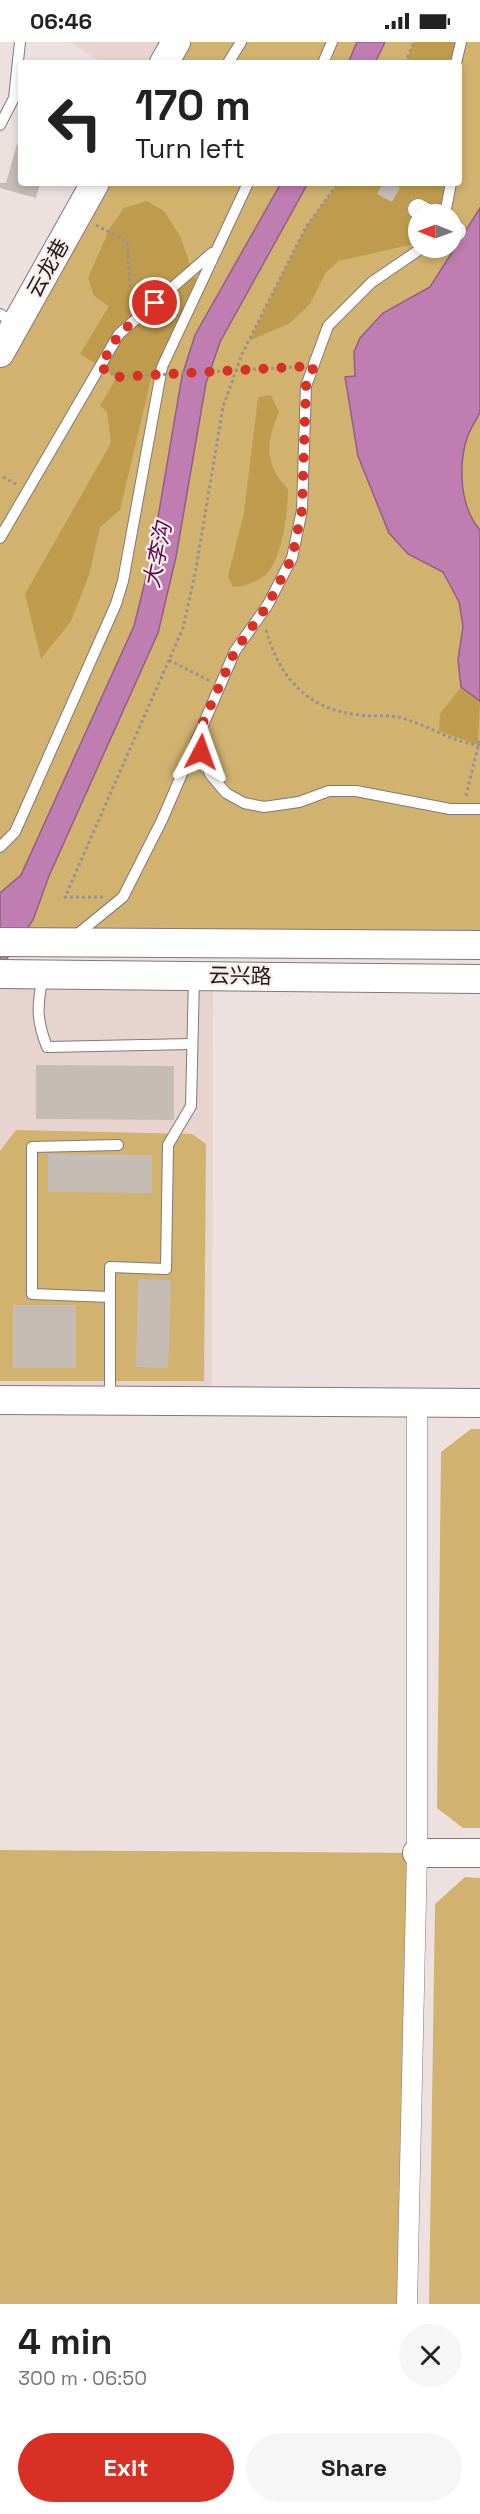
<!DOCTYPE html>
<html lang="en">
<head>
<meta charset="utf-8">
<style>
	body { margin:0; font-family:"Space Grotesk","Noto Sans SC",sans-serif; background:#f6f6f6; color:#222; height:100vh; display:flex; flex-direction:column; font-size:22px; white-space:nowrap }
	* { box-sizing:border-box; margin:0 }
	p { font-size:20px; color:#767676 }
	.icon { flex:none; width:33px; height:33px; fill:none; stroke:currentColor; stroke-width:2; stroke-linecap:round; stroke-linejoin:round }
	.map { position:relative; height:2262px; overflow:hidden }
	.drawer { display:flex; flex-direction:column; background:#fff; flex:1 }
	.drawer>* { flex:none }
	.guide { position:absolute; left:18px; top:18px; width:444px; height:126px; border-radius:6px; box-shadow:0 3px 9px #0003; background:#fff; color:#222; overflow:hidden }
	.needle { width:39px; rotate:271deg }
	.fabs { position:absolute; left:408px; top:162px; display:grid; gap:12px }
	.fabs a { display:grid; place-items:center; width:54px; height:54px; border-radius:50%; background:#fff; box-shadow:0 3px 9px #0003; font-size:30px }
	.pin { position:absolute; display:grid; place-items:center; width:51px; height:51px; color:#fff; margin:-26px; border:3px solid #fff; border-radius:50%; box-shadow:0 2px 6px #0007 }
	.me { position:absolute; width:66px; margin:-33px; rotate:4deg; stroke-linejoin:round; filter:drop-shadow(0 0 4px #0008) }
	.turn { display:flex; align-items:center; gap:21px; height:126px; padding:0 18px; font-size:27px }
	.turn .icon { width:78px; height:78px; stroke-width:2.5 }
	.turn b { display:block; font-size:42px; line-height:51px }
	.round { display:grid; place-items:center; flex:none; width:63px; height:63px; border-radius:32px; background:#f6f6f6 }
	.headline { display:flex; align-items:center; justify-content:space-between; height:102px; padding:0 18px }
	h1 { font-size:36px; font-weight:700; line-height:45px }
	.primary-button { display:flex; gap:12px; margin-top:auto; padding:12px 18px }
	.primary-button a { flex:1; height:69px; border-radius:36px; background:#d93025; color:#fff; font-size:24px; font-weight:700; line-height:69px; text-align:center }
	.primary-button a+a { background:#f6f6f6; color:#222 }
	.status { display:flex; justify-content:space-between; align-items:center; height:42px; padding:0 30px; background:#fff; direction:ltr }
	.status svg { height:16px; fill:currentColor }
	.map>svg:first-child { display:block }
	.built { fill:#e7d3cf }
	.green { fill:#d1b26f; fill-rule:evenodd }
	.forest { fill:#bf9c4d }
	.water { fill:#bf7db1; stroke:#8f6084; stroke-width:1.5 }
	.building { fill:#c5bcb6 }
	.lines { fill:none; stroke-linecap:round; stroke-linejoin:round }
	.lane-casing { stroke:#827876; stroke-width:12 }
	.street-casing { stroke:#827876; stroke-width:21 }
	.secondary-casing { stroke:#827876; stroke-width:30 }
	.path { stroke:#9a9290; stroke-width:3; stroke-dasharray:3 3; stroke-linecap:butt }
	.lane { stroke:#fff; stroke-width:10 }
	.street { stroke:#fff; stroke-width:20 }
	.secondary { stroke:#fff; stroke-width:28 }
	.path-bridge { stroke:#9a9290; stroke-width:3; stroke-dasharray:3 3; stroke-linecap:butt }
	.route { stroke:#d93025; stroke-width:10; stroke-dasharray:0 18 }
	.labels { text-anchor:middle; stroke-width:4.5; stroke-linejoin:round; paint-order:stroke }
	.street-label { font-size:21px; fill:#1f1b1a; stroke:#faeeec }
	.water-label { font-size:22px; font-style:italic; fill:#5a084f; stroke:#faeeec }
</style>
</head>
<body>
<div class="status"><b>06:46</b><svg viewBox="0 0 49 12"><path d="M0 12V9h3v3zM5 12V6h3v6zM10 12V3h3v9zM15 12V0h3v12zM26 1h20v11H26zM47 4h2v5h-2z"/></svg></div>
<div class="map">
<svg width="480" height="2262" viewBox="0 0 480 2262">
	<rect width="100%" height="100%" fill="#ece1df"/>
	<g class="built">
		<path d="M 71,0 L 176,0 L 164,21 L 103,21 Z"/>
		<path d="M 0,932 L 213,934 L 212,1359 L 0,1358 Z"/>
	</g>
	<g class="green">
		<path d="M 179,0 L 480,0 L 480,903 L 0,900 L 0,311 L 97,141 L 459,141 L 459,21 L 167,21 ZM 418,172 L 452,172 L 452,206 L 418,206 Z"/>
		<path d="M 16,1088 L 192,1092 L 206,1102 L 204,1339 L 0,1339 L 0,1109 Z"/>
		<path d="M 471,1387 L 480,1387 L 480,1786 L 463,1786 L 437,1766 L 441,1410 Z"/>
		<path d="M 0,1808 L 417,1811 L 407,2262 L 0,2262 Z"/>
		<path d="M 465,1835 L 480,1836 L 480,2262 L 429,2262 L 435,1862 Z"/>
	</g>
	<g class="forest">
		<path d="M 414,0 L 461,0 L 456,21 L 405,21 Z"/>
		<path d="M 338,141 L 451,141 L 445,172 L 418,172 L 418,201 L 339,219 L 326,230 L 310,262 L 290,281 L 249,299 L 306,185 Z"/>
		<path d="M 147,159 L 164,169 L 180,194 L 198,244 L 162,325 L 152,333 L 120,468 L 100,485 L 89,533 L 71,579 L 41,617 L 25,552 L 111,401 L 107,370 L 100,364 L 117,335 L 80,312 L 109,264 L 94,254 L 88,236 L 110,186 L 124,166 Z"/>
		<path d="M 271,353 L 279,370 C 266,400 264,423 288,447 C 288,469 283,509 270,528 C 262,539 245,544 233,545 L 228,534 L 244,471 L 258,355 Z"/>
		<path d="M 461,645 L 480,659 L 478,703 L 439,689 L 440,672 Z"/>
	</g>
	<g class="water">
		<path d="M 357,0 L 385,0 L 375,21 L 348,21 Z"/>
		<path d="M 281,141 L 308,141 L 220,300 L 206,341 L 176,515 L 158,591 L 49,834 L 33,878 L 0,927 L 0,851 L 21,833 L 134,584 L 152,511 L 182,334 L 195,293 Z"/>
		<path d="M 480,166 L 480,370 C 476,379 470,387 467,396 C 458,425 460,465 480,488 L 480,659 L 461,645 L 458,618 L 463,584 L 459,560 L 443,530 L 408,512 L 389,491 L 358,414 L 345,335 L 355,334 L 354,310 L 360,296 L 383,271 L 430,245 Z"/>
	</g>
	<g class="building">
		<path d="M 17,102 L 21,103 L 21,141 L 40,141 L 36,156 L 0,146 L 0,141 L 6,141 Z"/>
		<path d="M 383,141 L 392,141 L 400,146 L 392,160 L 377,152 Z"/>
		<path d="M 36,1023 L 174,1024 L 174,1078 L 36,1077 Z"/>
		<path d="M 48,1112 L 152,1113 L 152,1151 L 48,1150 Z"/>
		<path d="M 138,1237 L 171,1238 L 168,1326 L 136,1325 Z"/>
		<rect x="13" y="1263" width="63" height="63"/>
	</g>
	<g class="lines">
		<defs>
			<g id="lane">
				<path d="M 228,21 L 241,0"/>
				<path d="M 323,21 L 332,0"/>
				<path d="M 456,21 L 461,0"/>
				<path d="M 0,83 L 14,56 L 20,0"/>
				<path d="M 445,172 L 451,141"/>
				<path d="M 0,272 L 16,282"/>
				<path d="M 0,496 L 119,292 L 212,211"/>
				<path d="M 202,689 L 201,710 L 210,732 L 226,751 L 244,761 L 264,765 L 299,760 L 329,749 L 356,749 L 450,767 L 480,767"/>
				<path d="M 0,805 L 15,790 L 116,562 L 123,539 L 162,325 L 248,141"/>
				<path d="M 74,895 L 123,855 L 162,778 L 235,609 L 267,564 L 292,516 L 302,468 L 306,344 L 328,284 L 372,240 L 422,206"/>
				<path d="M 43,934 C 37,963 36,977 47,1005 L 192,1002"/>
				<path d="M 110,1255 L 110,1225 L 166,1227 L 168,1103 L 191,1064 L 194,935"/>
				<path d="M 110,1358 L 110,1255 L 32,1252 L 32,1105 L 118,1103"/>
			</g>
			<g id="street">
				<path d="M 418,167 L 427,172"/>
				<path d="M 452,186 L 456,189"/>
				<path d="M 407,2262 L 417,1811 L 417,1361"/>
			</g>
			<g id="secondary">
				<path d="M 164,21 L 176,0"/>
				<path d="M 0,311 L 95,141"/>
				<path d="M 0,900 L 480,903"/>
				<path d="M 0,932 L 480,937"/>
				<path d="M 0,1358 L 480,1361"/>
				<path d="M 417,1811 L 480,1811"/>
			</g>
		</defs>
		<use href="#lane" class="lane-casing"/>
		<use href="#street" class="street-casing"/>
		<use href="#secondary" class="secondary-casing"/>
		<g class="path">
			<path d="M 405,21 L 414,0"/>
			<path d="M 96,183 L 127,200 L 130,244 L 144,253"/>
			<path d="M 3,435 L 18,443"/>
			<path d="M 266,588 C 280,637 309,669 361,673 C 375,675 388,672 402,676 C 427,683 454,701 480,703"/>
			<path d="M 169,618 L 210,639"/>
			<path d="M 466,754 L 480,696"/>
			<path d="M 103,855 L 65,855 L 183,586 L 195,532 L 223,365 L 242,312 L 306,185 L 338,141"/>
		</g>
		<use href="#lane" class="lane"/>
		<use href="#street" class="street"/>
		<use href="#secondary" class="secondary"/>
		<path class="path-bridge" d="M 100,325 L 117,335 L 313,324"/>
	</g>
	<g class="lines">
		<path class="route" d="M 155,261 L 119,292 L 100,325 L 117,335 L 314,324 L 306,344 L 302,468 L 292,516 L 267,564 L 235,609 L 202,683 L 201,710"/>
	</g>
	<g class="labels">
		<g class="street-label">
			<text transform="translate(48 226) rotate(-61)" y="7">云龙巷</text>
			<text transform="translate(240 934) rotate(1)" y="7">云兴路</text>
		</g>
		<g class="water-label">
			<text transform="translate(157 513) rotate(-79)" y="8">大李沟</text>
		</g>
	</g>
</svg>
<div class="fabs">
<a><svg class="needle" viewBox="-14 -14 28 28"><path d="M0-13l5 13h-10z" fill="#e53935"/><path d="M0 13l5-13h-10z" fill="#767676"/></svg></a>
</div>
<div class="pin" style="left:155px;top:261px;background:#d93025"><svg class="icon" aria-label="arrive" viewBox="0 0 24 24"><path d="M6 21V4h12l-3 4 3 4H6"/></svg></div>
<svg class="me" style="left:201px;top:710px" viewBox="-20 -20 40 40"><path d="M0-17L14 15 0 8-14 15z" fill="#d93025" stroke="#fff" stroke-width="4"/></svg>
<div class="guide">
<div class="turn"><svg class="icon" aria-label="left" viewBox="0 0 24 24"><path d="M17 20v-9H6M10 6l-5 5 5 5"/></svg><div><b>170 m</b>Turn left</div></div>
</div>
</div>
<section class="drawer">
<div class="headline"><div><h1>4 min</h1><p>300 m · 06:50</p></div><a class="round"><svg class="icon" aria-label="close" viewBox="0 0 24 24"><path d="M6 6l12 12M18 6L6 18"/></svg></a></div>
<div class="primary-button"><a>Exit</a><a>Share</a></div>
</section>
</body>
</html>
